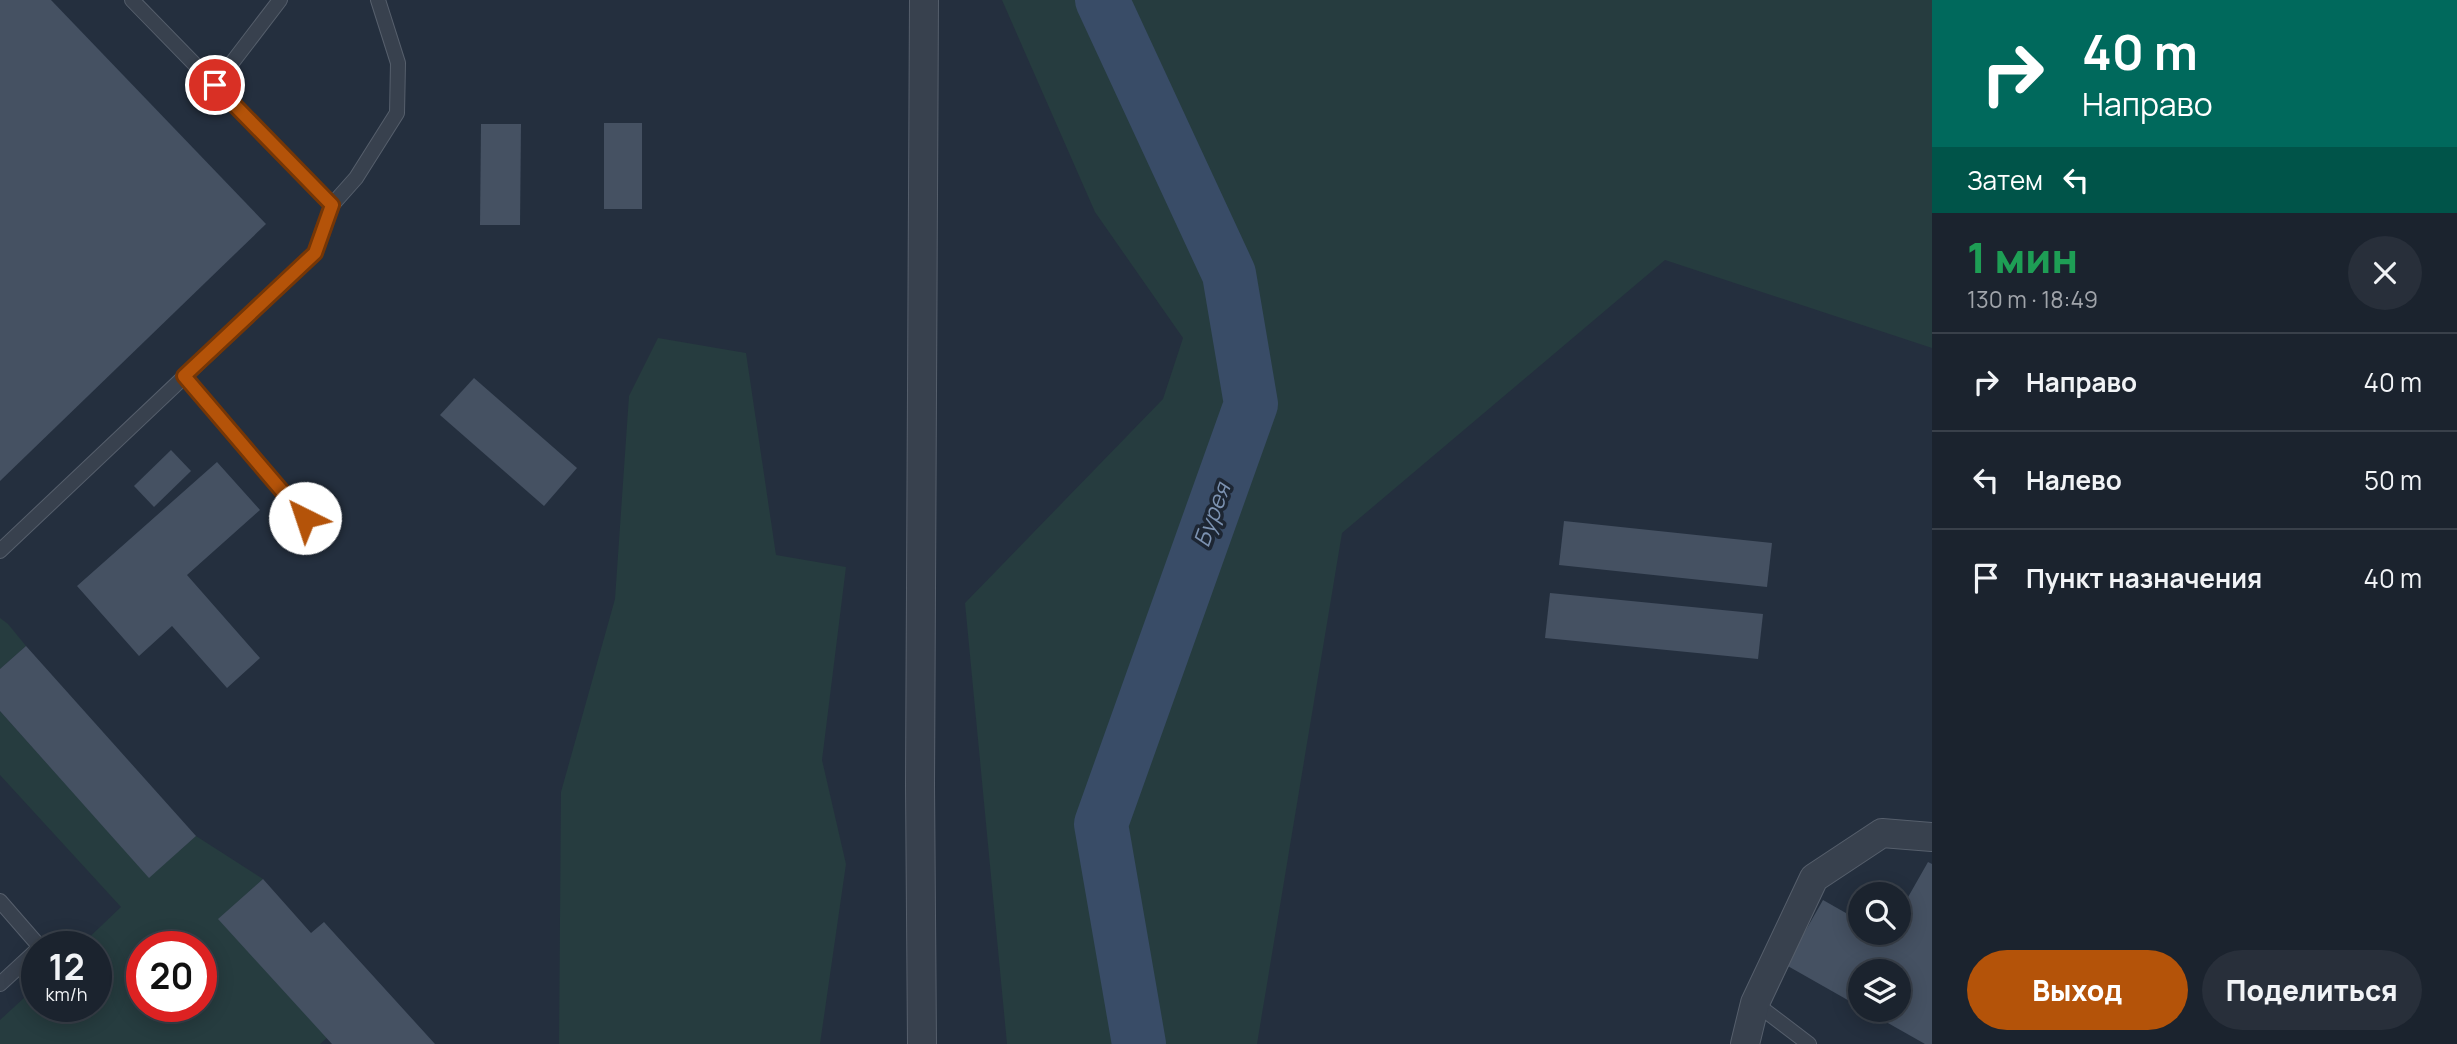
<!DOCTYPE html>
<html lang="ru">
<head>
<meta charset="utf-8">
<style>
	body { margin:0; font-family:Manrope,sans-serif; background:#282f3a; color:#f1f3f6; height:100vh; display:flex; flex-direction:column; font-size:26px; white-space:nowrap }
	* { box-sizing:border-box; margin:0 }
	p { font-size:23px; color:#a0a4aa }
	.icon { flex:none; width:38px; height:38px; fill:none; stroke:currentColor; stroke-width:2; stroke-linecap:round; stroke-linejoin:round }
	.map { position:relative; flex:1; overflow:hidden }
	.sheet { display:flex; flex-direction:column; background:#1b232e; width:525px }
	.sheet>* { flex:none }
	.banner { background:#00695c; color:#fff; overflow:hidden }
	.controls { position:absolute; left:1848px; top:882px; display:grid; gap:14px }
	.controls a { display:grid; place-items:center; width:63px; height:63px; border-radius:50%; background:#1b232e; box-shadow:0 4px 18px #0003,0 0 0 2px #39404a; font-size:35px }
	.speed { position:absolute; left:21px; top:931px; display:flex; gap:14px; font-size:35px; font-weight:700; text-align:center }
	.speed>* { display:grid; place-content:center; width:91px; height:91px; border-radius:50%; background:#1b232e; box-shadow:0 4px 18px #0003,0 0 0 2px #39404a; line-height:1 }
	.speed small { font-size:18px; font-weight:400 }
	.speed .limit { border:10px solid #d22; background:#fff; color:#111 }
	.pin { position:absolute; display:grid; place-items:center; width:60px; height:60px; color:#fff; margin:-30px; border:4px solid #fff; border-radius:50%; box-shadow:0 2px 7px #0007 }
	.me { position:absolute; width:77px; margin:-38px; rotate:319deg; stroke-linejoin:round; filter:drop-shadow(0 0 5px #0008) }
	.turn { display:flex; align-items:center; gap:24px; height:147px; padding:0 35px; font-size:32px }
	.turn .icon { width:91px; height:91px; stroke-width:2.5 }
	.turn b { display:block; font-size:49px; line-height:60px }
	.then { display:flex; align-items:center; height:66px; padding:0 35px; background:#0003; gap:14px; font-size:26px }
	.round { display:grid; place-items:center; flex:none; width:74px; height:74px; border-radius:37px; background:#282f3a }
	.overview { display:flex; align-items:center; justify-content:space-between; height:119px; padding:0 35px }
	h1 { font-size:42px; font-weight:800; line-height:52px; color:#1e9e55 }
	.primary-button { display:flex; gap:14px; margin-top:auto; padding:14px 35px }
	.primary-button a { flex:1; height:80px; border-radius:42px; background:#b45309; color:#fff; font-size:28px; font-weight:800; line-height:80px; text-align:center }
	.primary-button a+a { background:#282f3a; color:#f1f3f6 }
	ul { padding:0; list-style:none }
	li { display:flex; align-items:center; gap:21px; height:98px; padding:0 35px; border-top:2px solid #39404a }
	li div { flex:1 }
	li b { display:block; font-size:26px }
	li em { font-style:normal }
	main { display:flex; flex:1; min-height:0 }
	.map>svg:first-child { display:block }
	.green { fill:#263c3f; fill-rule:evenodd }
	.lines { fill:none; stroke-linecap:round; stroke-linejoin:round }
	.river { stroke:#394c67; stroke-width:54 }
	.building { fill:#455162 }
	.lane-casing { stroke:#565f6c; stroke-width:16 }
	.street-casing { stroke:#565f6c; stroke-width:30 }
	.lane { stroke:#38414e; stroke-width:14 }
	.street { stroke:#38414e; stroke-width:28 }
	.route-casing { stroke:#753606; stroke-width:18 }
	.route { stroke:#b45309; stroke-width:12 }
	.labels { text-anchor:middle; stroke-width:7; stroke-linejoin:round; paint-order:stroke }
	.water-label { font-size:23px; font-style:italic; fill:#7c92b1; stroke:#1d2633 }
</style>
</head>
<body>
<main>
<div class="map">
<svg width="1932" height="1044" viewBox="0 0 1932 1044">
	<rect width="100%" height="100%" fill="#242f3e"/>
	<g class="green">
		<path d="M 1002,0 L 1932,0 L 1932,348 L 1665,260 L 1342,533 L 1257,1044 L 1007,1044 L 965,603 L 1163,399 L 1183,338 L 1095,212 Z"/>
		<path d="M 658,338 L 746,353 L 776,555 L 846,567 L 822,760 L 846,864 L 820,1044 L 559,1044 L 561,792 L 615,599 L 629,396 Z"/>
		<path d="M 0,618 L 8,624 L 26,646 L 0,669 Z"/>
		<path d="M 0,711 L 149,877 L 196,836 L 263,879 L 219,919 L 327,1038 L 320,1044 L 0,1044 L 0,1020 L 37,986 L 37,1006 L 96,1006 L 96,947 L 79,947 L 121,907 L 0,775 ZM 142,947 L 201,947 L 201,1006 L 142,1006 Z"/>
	</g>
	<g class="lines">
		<path class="river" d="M 1102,0 L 1229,274 L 1251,404 L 1101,824 L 1139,1044"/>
	</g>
	<g class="building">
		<path d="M 0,0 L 51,0 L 266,224 L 0,481 Z"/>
		<rect x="604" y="123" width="38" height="86"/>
		<path d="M 481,124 L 521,124 L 520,225 L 480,225 Z"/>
		<path d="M 474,378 L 577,468 L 544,506 L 440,415 Z"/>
		<path d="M 171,450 L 191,471 L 154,507 L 134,486 Z"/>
		<path d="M 217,462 L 260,510 L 187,575 L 260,658 L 227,688 L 172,626 L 139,656 L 77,586 Z"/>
		<path d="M 1564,521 L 1772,543 L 1767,587 L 1559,565 Z"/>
		<path d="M 1550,593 L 1763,614 L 1758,659 L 1545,638 Z"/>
		<path d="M 26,646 L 196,836 L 149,878 L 0,711 L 0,669 Z"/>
		<path d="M 1928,862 L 1932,864 L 1932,1044 L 1925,1044 L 1865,1010 L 1899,1010 L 1899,971 L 1860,971 L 1860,1007 L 1786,965 L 1823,900 L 1860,921 L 1860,933 L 1880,933 L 1886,936 L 1888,933 L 1899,933 L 1899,913 Z"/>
		<path d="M 263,879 L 311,933 L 324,922 L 435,1044 L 332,1044 L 218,919 Z"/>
	</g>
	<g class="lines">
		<defs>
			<g id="lane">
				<path d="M 215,85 L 280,0"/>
				<path d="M 332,205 L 356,178 L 397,113 L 398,63 L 378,0"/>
				<path d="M 184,376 L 305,518"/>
				<path d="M 0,551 L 315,253 L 332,205 L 132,0"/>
				<path d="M 0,901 L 40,947"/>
				<path d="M 0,984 L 37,950"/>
				<path d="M 1755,1003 L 1809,1044"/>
			</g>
			<g id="street">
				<path d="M 922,1044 L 920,785 L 924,0"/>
				<path d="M 1745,1044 L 1755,1003 L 1814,878 L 1882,833 L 1932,837"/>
			</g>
		</defs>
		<use href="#lane" class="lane-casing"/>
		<use href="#street" class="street-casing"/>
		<use href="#lane" class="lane"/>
		<use href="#street" class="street"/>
	</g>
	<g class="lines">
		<defs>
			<path id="route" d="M 215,85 L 332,205 L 315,253 L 184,376 L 305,518"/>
		</defs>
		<use href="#route" class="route-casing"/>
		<use href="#route" class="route"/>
	</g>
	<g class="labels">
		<g class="water-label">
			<text transform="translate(1212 515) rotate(-70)" y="8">Бурея</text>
		</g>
	</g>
</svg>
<div class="controls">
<a><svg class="icon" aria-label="search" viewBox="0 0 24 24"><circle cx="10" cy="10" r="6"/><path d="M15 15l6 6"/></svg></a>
<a><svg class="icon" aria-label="layers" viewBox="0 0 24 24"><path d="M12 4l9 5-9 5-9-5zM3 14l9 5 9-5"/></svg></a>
</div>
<div class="speed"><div>12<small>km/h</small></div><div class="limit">20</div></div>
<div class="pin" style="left:215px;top:85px;background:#d93025"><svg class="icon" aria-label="arrive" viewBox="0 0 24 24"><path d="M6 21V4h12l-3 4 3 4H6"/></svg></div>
<svg class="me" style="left:305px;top:518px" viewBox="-20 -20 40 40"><circle r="19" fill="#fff"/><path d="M0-13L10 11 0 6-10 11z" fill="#b45309"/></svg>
</div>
<section class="sheet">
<div class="banner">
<div class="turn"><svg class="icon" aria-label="right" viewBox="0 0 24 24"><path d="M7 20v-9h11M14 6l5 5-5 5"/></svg><div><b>40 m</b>Направо</div></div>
<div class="then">Затем<svg class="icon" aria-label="left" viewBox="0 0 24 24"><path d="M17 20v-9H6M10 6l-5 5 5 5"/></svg></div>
</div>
<div class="overview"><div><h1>1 мин</h1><p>130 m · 18:49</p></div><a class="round"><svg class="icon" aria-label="close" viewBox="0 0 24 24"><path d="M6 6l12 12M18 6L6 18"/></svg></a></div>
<ul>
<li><svg class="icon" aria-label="right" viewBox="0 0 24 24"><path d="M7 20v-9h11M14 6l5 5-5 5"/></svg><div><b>Направо</b></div><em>40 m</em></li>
<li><svg class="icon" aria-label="left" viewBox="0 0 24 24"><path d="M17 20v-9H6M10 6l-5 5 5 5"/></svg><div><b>Налево</b></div><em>50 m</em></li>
<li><svg class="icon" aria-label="arrive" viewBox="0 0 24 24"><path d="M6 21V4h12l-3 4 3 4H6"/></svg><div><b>Пункт назначения</b></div><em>40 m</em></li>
</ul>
<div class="primary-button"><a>Выход</a><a>Поделиться</a></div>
</section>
</main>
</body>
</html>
